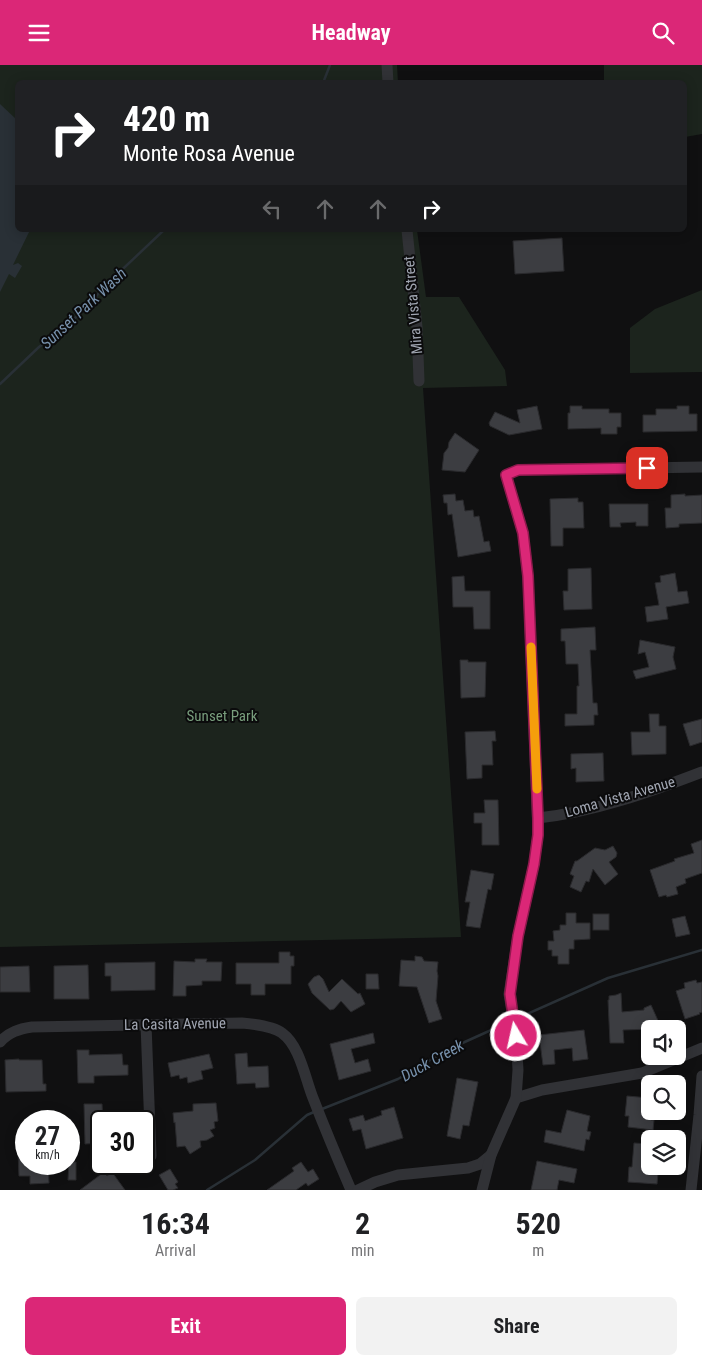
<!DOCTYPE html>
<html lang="en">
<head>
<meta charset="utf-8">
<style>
	body { margin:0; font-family:"Roboto Condensed",sans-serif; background:#f2f2f2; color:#202124; height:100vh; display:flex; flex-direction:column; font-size:19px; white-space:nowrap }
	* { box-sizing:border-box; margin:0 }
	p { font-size:16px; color:#757577 }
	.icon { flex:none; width:28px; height:28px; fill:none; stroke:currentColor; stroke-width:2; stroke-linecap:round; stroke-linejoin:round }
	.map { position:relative; height:1125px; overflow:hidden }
	.details { display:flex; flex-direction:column; background:#fff; flex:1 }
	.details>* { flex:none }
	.guide { position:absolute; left:15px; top:15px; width:672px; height:152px; border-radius:8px; box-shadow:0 2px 12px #0003; background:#202124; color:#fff; overflow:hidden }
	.tools { position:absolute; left:641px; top:955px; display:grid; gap:10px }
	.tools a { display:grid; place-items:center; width:45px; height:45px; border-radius:8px; background:#fff; box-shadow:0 2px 12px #0003; font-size:25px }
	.speed { position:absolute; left:15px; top:1045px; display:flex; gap:10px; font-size:25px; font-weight:700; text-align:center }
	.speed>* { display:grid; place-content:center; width:65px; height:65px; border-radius:50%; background:#fff; box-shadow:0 2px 12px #0003; line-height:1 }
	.speed small { font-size:12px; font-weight:400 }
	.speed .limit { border:2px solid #111; border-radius:8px; background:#fff; color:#111 }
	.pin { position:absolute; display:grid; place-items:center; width:42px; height:42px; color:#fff; margin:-21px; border-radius:10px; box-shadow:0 2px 8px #0006 }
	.me { position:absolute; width:55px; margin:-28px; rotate:351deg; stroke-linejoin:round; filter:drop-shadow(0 0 4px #0008) }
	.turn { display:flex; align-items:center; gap:18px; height:105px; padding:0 25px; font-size:22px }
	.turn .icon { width:65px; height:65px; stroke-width:2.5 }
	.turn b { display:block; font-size:35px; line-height:42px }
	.lanes { display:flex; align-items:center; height:48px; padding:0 25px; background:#0003; justify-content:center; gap:25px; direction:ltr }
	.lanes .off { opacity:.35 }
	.eta { display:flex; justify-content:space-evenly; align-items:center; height:85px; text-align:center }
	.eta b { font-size:30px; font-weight:700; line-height:35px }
	.action { display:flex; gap:10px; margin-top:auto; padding:10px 25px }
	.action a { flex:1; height:58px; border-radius:8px; background:#db2777; color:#fff; font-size:20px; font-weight:700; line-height:58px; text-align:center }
	.action a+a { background:#f2f2f2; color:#202124 }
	header { display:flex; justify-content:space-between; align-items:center; height:65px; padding:0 25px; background:#db2777; color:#fff; font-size:22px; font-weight:700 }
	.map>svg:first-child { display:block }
	.green { fill:#1c241d }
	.water { fill:#293036 }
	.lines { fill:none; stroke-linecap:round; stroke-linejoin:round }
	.stream { stroke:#293036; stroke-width:2.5 }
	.building { fill:#3c3d41; stroke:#2a2a2d }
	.minor { stroke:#313236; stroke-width:11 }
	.route-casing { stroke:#8e194d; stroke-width:12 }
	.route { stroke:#db2777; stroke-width:9 }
	.slow { stroke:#f59e0b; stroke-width:9 }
	.labels { text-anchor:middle; stroke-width:4; stroke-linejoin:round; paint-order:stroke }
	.street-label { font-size:15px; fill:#a1a6b2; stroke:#0b0b0c }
	.park-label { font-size:15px; fill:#789d7c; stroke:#0b0b0c }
	.water-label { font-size:16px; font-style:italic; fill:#7892ad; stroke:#0b0b0c }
</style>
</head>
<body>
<header><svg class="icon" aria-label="menu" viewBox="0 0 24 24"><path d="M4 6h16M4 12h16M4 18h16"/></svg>Headway<svg class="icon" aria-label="search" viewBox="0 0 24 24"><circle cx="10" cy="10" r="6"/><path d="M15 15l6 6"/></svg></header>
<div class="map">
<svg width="702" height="1125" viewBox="0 0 702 1125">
	<rect width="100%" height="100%" fill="#101011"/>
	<g class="green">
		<path d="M 0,0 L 397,0 L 398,18 L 18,18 L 18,165 L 417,165 L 426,232 L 459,232 L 505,305 L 507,321 L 423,323 L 461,872 L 0,882 Z"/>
		<path d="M 604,0 L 702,0 L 702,69 L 685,72 L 685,18 L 604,17 Z"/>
		<path d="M 702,225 L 702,307 L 630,308 L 630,263 L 655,244 Z"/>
	</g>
	<path class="water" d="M 0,39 L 17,55 L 18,165 L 30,165 L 13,200 L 18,198 L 22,201 L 15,213 L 9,209 L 0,227 Z"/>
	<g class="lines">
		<g class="stream">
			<path d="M 323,18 L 330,0"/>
			<path d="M 0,319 L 39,282 L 81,248 L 109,217 L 164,165"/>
			<path d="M 516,954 L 608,913 L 702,885"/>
			<path d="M 322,1044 L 398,1014 L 447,985 L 509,957"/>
			<path d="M 207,1125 L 255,1095 L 307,1050 L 314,1047"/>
		</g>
	</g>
	<g class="building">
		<path d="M 562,173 L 564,206 L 515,209 L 513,176 Z"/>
		<path d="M 537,341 L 542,364 L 509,370 L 490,361 L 489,358 L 495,347 L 520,358 L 517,345 Z"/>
		<path d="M 570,341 L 582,341 L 582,344 L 609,344 L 609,348 L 621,348 L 621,362 L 617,362 L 617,369 L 601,369 L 601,363 L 568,364 L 568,348 L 570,348 Z"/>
		<path d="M 677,341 L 689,341 L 689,349 L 697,349 L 697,366 L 643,367 L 643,350 L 656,350 L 656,344 L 677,344 Z"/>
		<path d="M 455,368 L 479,385 L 465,407 L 442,405 L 444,388 L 448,383 L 449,377 Z"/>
		<path d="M 455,429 L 456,436 L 463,435 L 465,446 L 473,445 L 474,452 L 479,451 L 484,477 L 489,476 L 491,486 L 458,492 L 452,449 L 448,450 L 447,438 L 444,438 L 443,430 Z"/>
		<path d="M 685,429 L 685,431 L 702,430 L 702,458 L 679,459 L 679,462 L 666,463 L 665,443 L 671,443 L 671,430 Z"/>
		<path d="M 578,433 L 578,437 L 583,437 L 584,463 L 563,463 L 563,481 L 551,481 L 550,434 Z"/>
		<path d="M 609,439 L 648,439 L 648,461 L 636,461 L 636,457 L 620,458 L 621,462 L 610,462 Z"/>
		<path d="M 591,503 L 592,544 L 564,545 L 563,526 L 568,526 L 568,504 Z"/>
		<path d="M 675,508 L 678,527 L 687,526 L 689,538 L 666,542 L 668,554 L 647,557 L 645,542 L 659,540 L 655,518 L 661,517 L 660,511 Z"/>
		<path d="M 464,511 L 465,526 L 490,526 L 490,564 L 474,564 L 473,542 L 453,542 L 452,512 Z"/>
		<path d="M 595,562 L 596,585 L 590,585 L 593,638 L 597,638 L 598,650 L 594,650 L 594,660 L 565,661 L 565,649 L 577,649 L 577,621 L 579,621 L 578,599 L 566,599 L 565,576 L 561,576 L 561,564 Z"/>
		<path d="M 640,575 L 675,582 L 673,592 L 676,604 L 636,614 L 633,606 L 649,602 L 645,587 L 638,589 Z"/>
		<path d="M 460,595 L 468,595 L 468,597 L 486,597 L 485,632 L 461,633 Z"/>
		<path d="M 649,649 L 659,649 L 659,661 L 666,661 L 666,689 L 632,690 L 631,667 L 650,667 Z"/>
		<path d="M 702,654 L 702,677 L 690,681 L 683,659 Z"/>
		<path d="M 495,666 L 496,676 L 492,676 L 493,700 L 482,700 L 482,713 L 467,714 L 465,667 Z"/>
		<path d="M 603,688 L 604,716 L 576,717 L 576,703 L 571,704 L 571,689 Z"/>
		<path d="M 484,735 L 498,735 L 499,780 L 482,780 L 482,758 L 474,758 L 474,748 L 485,748 Z"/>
		<path d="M 702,775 L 702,808 L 685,814 L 686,818 L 676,822 L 678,829 L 667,832 L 666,830 L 659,832 L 650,805 L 675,796 L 674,794 L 694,788 L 691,779 Z"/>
		<path d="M 613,781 L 617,788 L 616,792 L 609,797 L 618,809 L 605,820 L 593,804 L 589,817 L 586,816 L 581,827 L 570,822 L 574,811 L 570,809 L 575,796 L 577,796 L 595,783 L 605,785 Z"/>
		<path d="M 471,805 L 494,809 L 491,825 L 488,824 L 480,863 L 466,861 L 470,837 L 465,837 Z"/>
		<path d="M 566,848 L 576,848 L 576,858 L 590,858 L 590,874 L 574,875 L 574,884 L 569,884 L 569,899 L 558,899 L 558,891 L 552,891 L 552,885 L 548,885 L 548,876 L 554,876 L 553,866 L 560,865 L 560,860 L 566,860 Z"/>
		<rect x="593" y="849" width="16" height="16"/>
		<path d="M 685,851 L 690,869 L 676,872 L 672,854 Z"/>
		<path d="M 279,887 L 290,887 L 290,891 L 294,891 L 294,901 L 291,901 L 291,919 L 265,919 L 265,930 L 251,930 L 251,919 L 236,919 L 236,898 L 279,898 Z"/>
		<path d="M 415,891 L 422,892 L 424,896 L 438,897 L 437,906 L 438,911 L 436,936 L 442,954 L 429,958 L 417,922 L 399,921 L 401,895 L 415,896 Z"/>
		<path d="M 195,894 L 207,894 L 206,897 L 222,897 L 221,916 L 202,916 L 202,920 L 186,921 L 186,931 L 173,931 L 174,896 L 195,897 Z"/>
		<path d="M 155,897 L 155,925 L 111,926 L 111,911 L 105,911 L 105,898 Z"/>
		<path d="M 88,900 L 89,934 L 54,934 L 54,901 Z"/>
		<path d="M 29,901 L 30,927 L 0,927 L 0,902 Z"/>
		<path d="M 366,909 L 378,909 L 379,924 L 366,924 Z"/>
		<path d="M 319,910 L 323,914 L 329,927 L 342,914 L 358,929 L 360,928 L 365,939 L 351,947 L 341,936 L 334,944 L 330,945 L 312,928 L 308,919 L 314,912 Z"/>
		<path d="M 696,915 L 697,918 L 702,917 L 702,947 L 699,948 L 700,949 L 685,954 L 676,926 L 685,923 L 684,918 Z"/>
		<path d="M 621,928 L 622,947 L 644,945 L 644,943 L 651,940 L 660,960 L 653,964 L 623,965 L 624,978 L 610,978 L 608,935 L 609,935 L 609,931 L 616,930 Z"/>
		<path d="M 584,965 L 588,994 L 573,996 L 572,983 L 554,985 L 555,999 L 543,1000 L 539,970 Z"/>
		<path d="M 373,968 L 375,978 L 351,984 L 355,998 L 368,994 L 371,1006 L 339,1015 L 330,979 Z"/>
		<path d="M 77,985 L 89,985 L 89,990 L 122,989 L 123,1000 L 128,1000 L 128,1010 L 94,1011 L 94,1018 L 78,1018 Z"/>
		<path d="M 247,988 L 248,1002 L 268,1001 L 269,1022 L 256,1023 L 255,1018 L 237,1019 L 235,989 Z"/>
		<path d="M 209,989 L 213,1003 L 201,1006 L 203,1014 L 188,1018 L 187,1012 L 180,1014 L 179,1010 L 171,1012 L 168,998 Z"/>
		<path d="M 19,994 L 19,995 L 42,995 L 43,1019 L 46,1019 L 46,1026 L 6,1027 L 5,995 Z"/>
		<path d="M 457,1013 L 478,1017 L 469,1061 L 463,1060 L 460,1074 L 447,1071 Z"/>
		<path d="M 627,1031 L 650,1033 L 650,1046 L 652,1046 L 651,1055 L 654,1055 L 653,1065 L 628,1062 L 629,1051 L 625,1051 Z"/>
		<path d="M 216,1038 L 218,1056 L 214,1057 L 215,1063 L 210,1065 L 214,1071 L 207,1075 L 200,1076 L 201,1082 L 190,1089 L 185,1081 L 177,1082 L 175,1057 L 174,1058 L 173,1048 L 193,1046 L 193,1039 Z"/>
		<path d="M 84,1039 L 102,1039 L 103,1056 L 101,1056 L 101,1078 L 85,1079 Z"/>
		<path d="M 394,1042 L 403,1073 L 366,1084 L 361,1064 L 353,1066 L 349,1054 L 363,1050 L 365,1056 L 382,1050 L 381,1046 Z"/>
		<path d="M 567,1045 L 590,1051 L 587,1066 L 591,1067 L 589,1075 L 586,1074 L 584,1086 L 544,1077 L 546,1065 L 561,1068 Z"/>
		<path d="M 634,1078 L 650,1079 L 650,1107 L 658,1108 L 657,1119 L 628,1117 L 629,1102 L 632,1102 Z"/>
		<path d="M 18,1087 L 26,1087 L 26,1099 L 48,1099 L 49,1118 L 30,1119 L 30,1111 L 19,1111 Z"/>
		<path d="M 537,1096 L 577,1104 L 574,1118 L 559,1115 L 557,1125 L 531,1125 Z"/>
		<path d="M 69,1097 L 76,1097 L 76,1115 L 68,1115 Z"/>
		<path d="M 301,1097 L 308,1107 L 313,1104 L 319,1114 L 308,1121 L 306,1118 L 296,1125 L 267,1125 L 294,1106 L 292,1103 Z"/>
		<path d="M 170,1104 L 178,1117 L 175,1119 L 178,1123 L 173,1125 L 168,1125 L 159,1110 Z"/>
		<path d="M 104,1107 L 107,1111 L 112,1107 L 125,1125 L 80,1125 Z"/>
	</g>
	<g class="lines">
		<g class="minor">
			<path d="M 387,0 L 388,18"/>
			<path d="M 407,165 L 417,262 L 419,316"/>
			<path d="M 538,753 C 594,747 650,727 702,707"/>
			<path d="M 146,959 L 151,1091"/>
			<path d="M 0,977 C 9,967 19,964 32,962 L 242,958 C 253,959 273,961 282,968 C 300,981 305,1013 313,1033 C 325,1064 338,1095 351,1125"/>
			<path d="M 516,1033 L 542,1025 L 642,1008 L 702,983"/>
			<path d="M 358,1125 L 375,1117 L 398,1110 L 468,1103 L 480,1099 L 491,1090"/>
			<path d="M 482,1125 L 491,1090 L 516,1033 L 518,1005 L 516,971 L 509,929 L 518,871 L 534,799 L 538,770 L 528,511 L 523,468 L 506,410 L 518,405 L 702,402"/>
			<path d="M 691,1125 L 699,1050 L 702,1011"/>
		</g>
	</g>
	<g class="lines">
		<defs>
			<path id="route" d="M 516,971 L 510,929 L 518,871 L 534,799 L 538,770 L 538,753 L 528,511 L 523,468 L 506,410 L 518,405 L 647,403"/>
		</defs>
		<use href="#route" class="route-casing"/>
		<use href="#route" class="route"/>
		<path class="slow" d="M 531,582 L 537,724"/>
	</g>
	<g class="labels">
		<g class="street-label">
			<text transform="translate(413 240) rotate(-95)" y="5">Mira Vista Street</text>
			<text transform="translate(620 732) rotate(-16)" y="5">Loma Vista Avenue</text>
			<text transform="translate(175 959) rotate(-1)" y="5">La Casita Avenue</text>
		</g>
		<g class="park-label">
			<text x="222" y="656">Sunset Park</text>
		</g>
		<g class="water-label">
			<text transform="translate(83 243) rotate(-43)" y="6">Sunset Park Wash</text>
			<text transform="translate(432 995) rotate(-29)" y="6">Duck Creek</text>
		</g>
	</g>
</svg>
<div class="tools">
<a><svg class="icon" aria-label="sound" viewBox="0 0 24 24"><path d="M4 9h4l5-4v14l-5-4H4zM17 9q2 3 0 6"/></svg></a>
<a><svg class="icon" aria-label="search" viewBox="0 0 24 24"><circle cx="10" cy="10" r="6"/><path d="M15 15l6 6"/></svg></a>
<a><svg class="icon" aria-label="layers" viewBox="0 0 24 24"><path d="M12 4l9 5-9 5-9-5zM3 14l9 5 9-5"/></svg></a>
</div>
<div class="speed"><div>27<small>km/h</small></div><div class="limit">30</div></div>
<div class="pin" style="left:647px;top:403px;background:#d93025"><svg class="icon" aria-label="arrive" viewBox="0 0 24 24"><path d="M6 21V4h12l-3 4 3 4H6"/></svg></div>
<svg class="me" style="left:516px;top:971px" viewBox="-20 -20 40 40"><circle r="17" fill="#db2777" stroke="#fff" stroke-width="3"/><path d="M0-11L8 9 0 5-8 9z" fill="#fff"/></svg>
<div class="guide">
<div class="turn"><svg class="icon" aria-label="right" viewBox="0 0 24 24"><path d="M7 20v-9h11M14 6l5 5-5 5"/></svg><div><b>420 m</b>Monte Rosa Avenue</div></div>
<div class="lanes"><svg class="icon off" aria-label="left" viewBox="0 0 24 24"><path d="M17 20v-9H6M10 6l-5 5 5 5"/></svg><svg class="icon off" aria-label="ahead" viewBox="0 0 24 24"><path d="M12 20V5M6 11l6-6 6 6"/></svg><svg class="icon off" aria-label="ahead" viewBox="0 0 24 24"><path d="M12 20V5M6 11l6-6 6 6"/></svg><svg class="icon" aria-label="right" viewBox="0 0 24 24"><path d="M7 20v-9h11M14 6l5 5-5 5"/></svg></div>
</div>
</div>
<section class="details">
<div class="eta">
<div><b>16:34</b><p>Arrival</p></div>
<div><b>2</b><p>min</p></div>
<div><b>520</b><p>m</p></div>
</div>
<div class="action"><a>Exit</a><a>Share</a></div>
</section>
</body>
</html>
